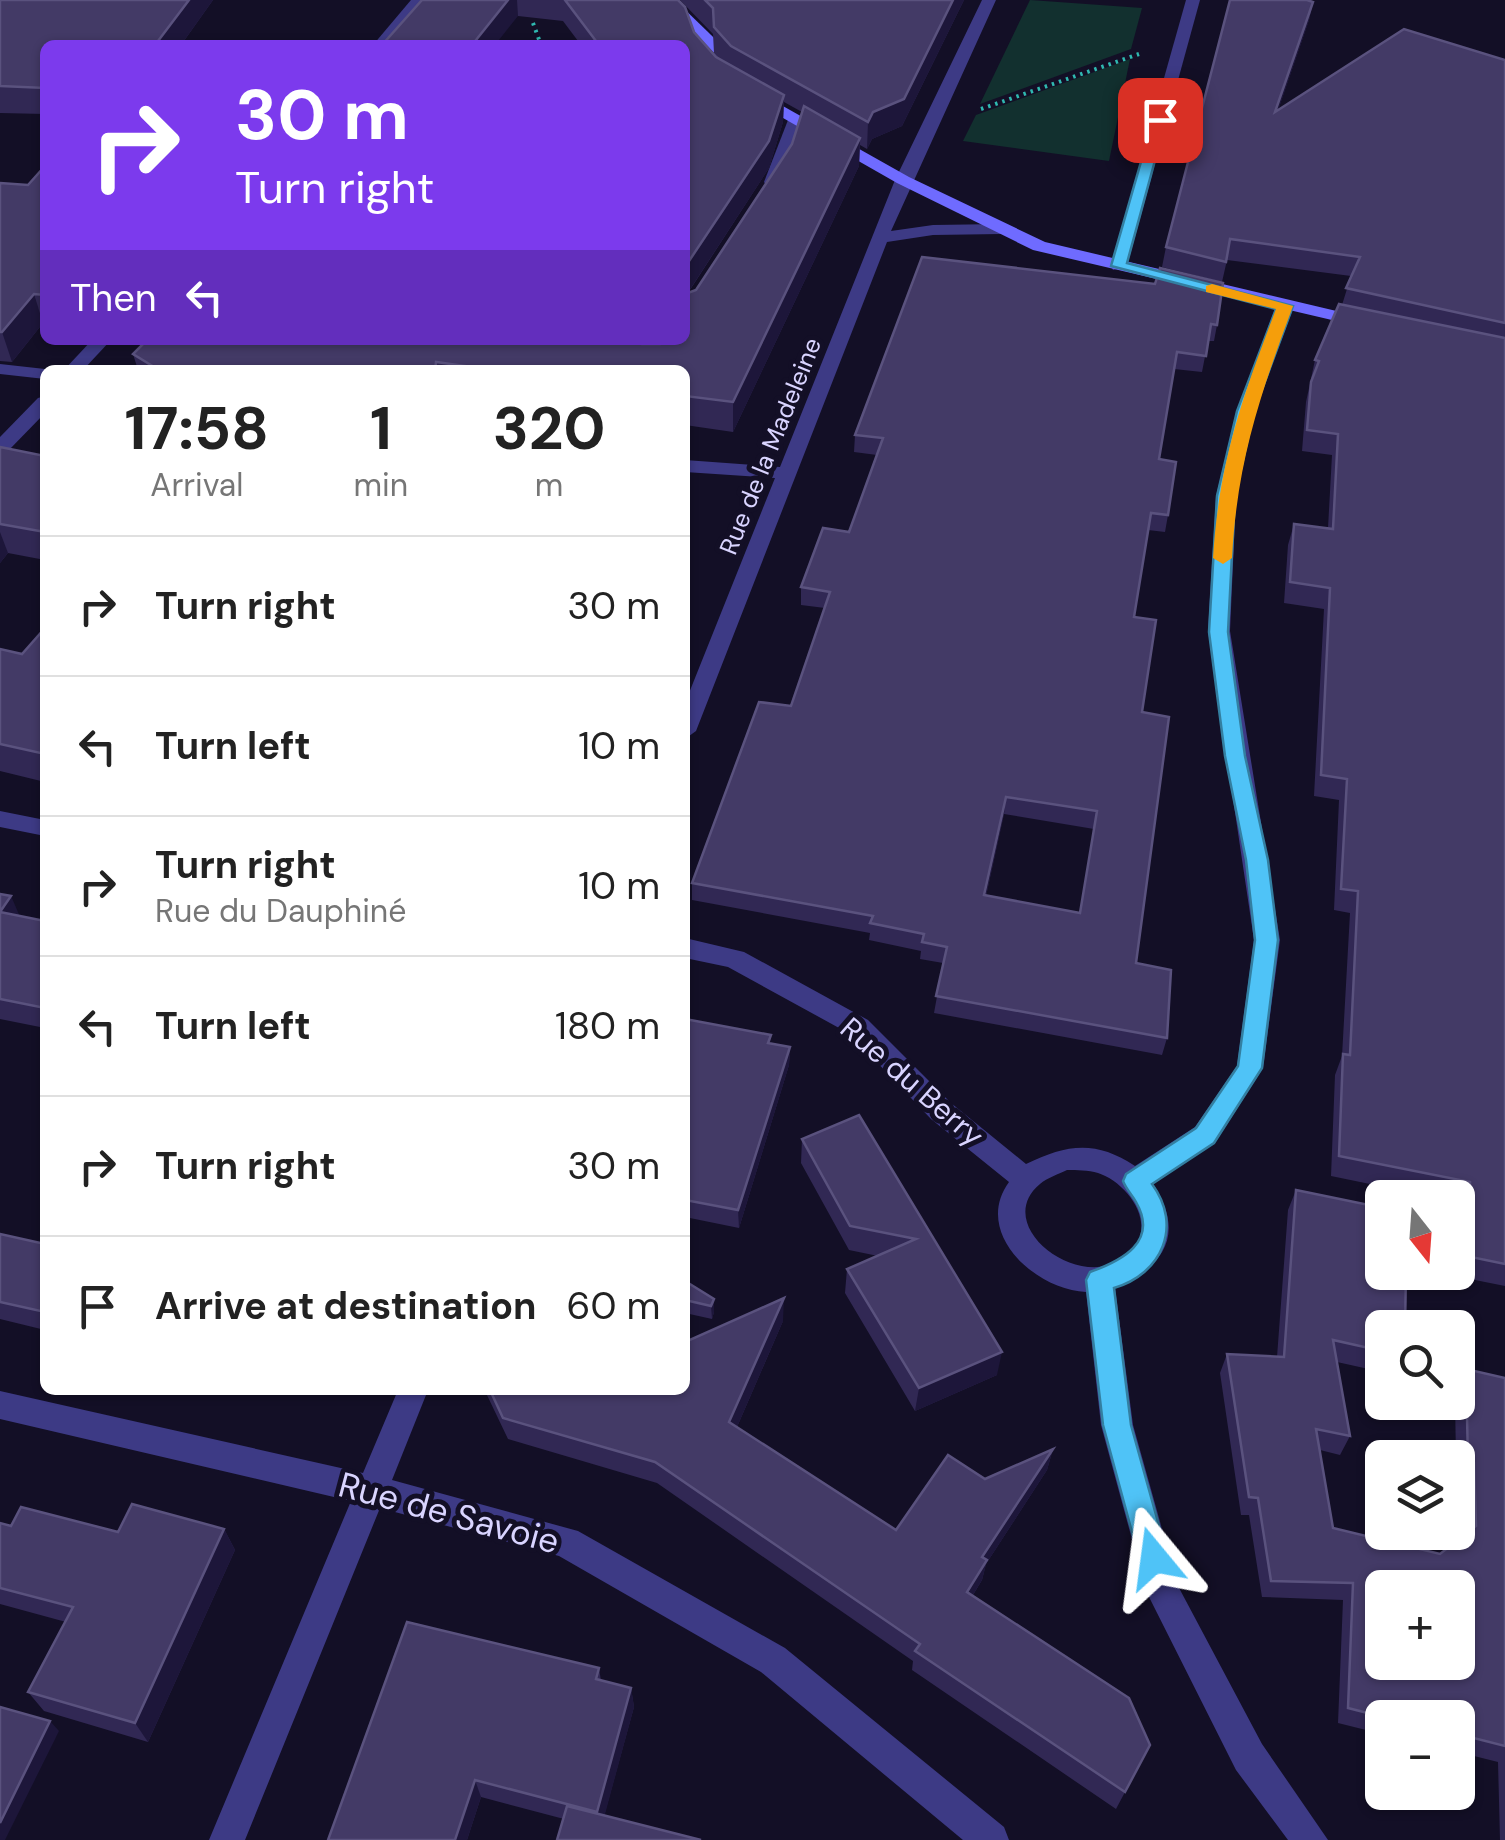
<!DOCTYPE html>
<html lang="en">
<head>
<meta charset="utf-8">
<style>
	body { margin:0; font-family:"DM Sans",sans-serif; background:#f2f2f2; color:#222; height:100vh; display:flex; flex-direction:column; font-size:38px; white-space:nowrap }
	* { box-sizing:border-box; margin:0 }
	p { font-size:32px; color:#767676 }
	.icon { flex:none; width:55px; height:55px; fill:none; stroke:currentColor; stroke-width:2; stroke-linecap:round; stroke-linejoin:round }
	.map { position:relative; flex:1; overflow:hidden }
	.side { position:absolute; left:40px; top:365px; width:650px; height:1030px; display:flex; flex-direction:column; background:#fff; border-radius:15px; box-shadow:0 2px 8px #0004 }
	.side>* { flex:none }
	.guide { position:absolute; left:40px; top:40px; width:650px; height:305px; border-radius:15px; box-shadow:0 2px 8px #0004; background:#7c3aed; color:#fff; overflow:hidden }
	.needle { width:65px; rotate:163deg }
	.controls { position:absolute; left:1365px; top:1180px; display:grid; gap:20px }
	.controls a { display:grid; place-items:center; width:110px; height:110px; border-radius:15px; background:#fff; box-shadow:0 2px 8px #0004; font-size:50px }
	.pin { position:absolute; display:grid; place-items:center; width:85px; height:85px; color:#fff; margin:-42px; border-radius:20px; box-shadow:0 5px 15px #0006 }
	.me { position:absolute; width:110px; margin:-55px; rotate:344deg; stroke-linejoin:round; filter:drop-shadow(0 0 8px #0008) }
	.turn { display:flex; align-items:center; gap:35px; height:210px; padding:0 30px; font-size:45px }
	.turn .icon { width:130px; height:130px; stroke-width:2.5 }
	.turn b { display:block; font-size:70px; line-height:85px }
	.then { display:flex; align-items:center; height:95px; padding:0 30px; background:#0003; gap:20px; font-size:38px }
	.eta { display:flex; justify-content:space-evenly; align-items:center; height:170px; text-align:center }
	.eta b { font-size:60px; font-weight:700; line-height:70px }
	ul { padding:0; list-style:none }
	li { display:flex; align-items:center; gap:30px; height:140px; padding:0 30px; border-top:2px solid #e0e0e0 }
	li div { flex:1 }
	li b { display:block; font-size:38px }
	li em { font-style:normal }
	.map>svg:first-child { display:block }
	.green { fill:#12302f }
	.lines { fill:none; stroke-linecap:round; stroke-linejoin:round }
	.path { stroke:#2fb8b0; stroke-width:4; stroke-dasharray:2.5 5; stroke-linecap:butt }
	.lane { fill:#3d3a85; fill-rule:evenodd }
	.street { fill:#3d3a85; fill-rule:evenodd }
	.secondary { fill:#6f6bff; fill-rule:evenodd }
	.wall { fill:#312854; fill-rule:evenodd }
	.shaded-wall { fill:#1d163a }
	.building { fill:#433a66; stroke:#5a527e; stroke-width:2.5; fill-rule:evenodd }
	.route { fill:#4fc3f7; stroke:#337fa1; stroke-width:2.5 }
	.slow { fill:#f59e0b }
	.labels { text-anchor:middle; stroke-width:10; stroke-linejoin:round; paint-order:stroke }
	.far-street-label { font-size:25px; fill:#d9d4ff; stroke:#130f26 }
	.street-label { font-size:30px; fill:#d9d4ff; stroke:#130f26 }
	.near-street-label { font-size:35px; fill:#d9d4ff; stroke:#130f26 }
</style>
</head>
<body>
<div class="map">
<svg width="1505" height="1840" viewBox="0 0 1505 1840">
	<rect width="100%" height="100%" fill="#130f26"/>
	<g class="green">
		<path d="M 1030,0 L 1142,8 L 1131,49 L 980,104 Z"/>
		<path d="M 1130,59 L 1109,161 L 963,141 L 976,115 Z"/>
	</g>
	<g class="lines">
		<g class="path">
			<path d="M 533,23 L 541,45"/>
			<path d="M 981,109 L 1139,54"/>
		</g>
		<path class="lane" d="M 796,115 L 804,120 L 780,182 L 766,185 L 764,182 L 788,120 Z"/>
		<g class="street">
			<path d="M 411,0 L 425,0 L 388,45 L 373,45 Z"/>
			<path d="M 982,0 L 996,0 L 891,231 L 933,225 L 1001,224 L 1009,229 L 1001,234 L 933,235 L 887,242 L 696,731 L 685,739 L 685,703 L 775,478 L 685,472 L 685,460 L 780,467 L 895,180 Z"/>
			<path d="M 1186,0 L 1200,0 L 1127,266 L 1113,270 L 1111,266 Z"/>
			<path d="M 1285,301 L 1294,306 L 1255,411 L 1236,496 L 1230,631 L 1280,940 L 1263,1068 L 1215,1143 L 1153,1184 C 1186,1234 1164,1267 1115,1288 L 1133,1425 L 1178,1586 L 1262,1744 L 1328,1840 L 1288,1840 L 1236,1770 L 1146,1591 L 1101,1425 L 1086,1292 C 1036,1290 972,1233 1009,1182 L 931,1119 L 850,1034 L 728,967 L 685,958 L 685,938 L 744,952 L 868,1020 L 951,1103 L 1026,1164 C 1067,1144 1096,1140 1135,1166 L 1195,1127 L 1237,1066 L 1254,940 L 1208,631 L 1216,496 L 1237,411 L 1276,306 ZM 1067,1170 C 1077,1170 1088,1170 1098,1173 C 1124,1181 1154,1218 1136,1245 C 1096,1305 986,1229 1040,1184 C 1047,1178 1059,1174 1067,1170 Z"/>
			<path d="M 92,340 L 111,340 L 83,370 L 64,370 Z"/>
			<path d="M 0,364 L 45,369 L 51,370 L 45,370 L 45,379 L 0,374 Z"/>
			<path d="M 45,396 L 45,413 L 7,452 L 0,454 L 0,437 L 38,398 Z"/>
			<path d="M 0,811 L 45,820 L 45,836 L 0,827 Z"/>
			<path d="M 398,1390 L 428,1390 L 392,1480 L 578,1531 L 785,1648 L 1004,1827 L 1009,1840 L 963,1840 L 761,1672 L 559,1556 L 380,1508 L 245,1840 L 209,1840 L 351,1501 L 0,1419 L 0,1391 L 363,1473 Z"/>
		</g>
		<g class="secondary">
			<path d="M 660,0 L 675,0 L 743,66 L 743,72 L 733,72 Z"/>
			<path d="M 748,92 L 758,92 L 909,177 L 1045,242 L 1366,318 L 1375,323 L 1366,328 L 1033,250 L 897,183 L 748,98 Z"/>
		</g>
	</g>
	<g class="wall">
		<path d="M 0,0 L 213,0 L 181,45 L 45,45 L 45,114 L 0,113 Z"/>
		<path d="M 422,0 L 678,0 L 694,32 L 720,59 L 714,53 L 713,34 L 680,0 L 964,0 L 902,126 L 872,139 L 867,149 L 860,145 L 859,166 L 733,432 L 685,425 L 685,370 L 138,370 L 133,354 L 147,340 L 657,340 L 654,344 L 685,340 L 685,45 L 581,45 L 563,21 L 518,16 ZM 784,102 L 802,112 L 792,144 L 696,290 L 688,293 L 769,168 L 783,122 Z"/>
		<path d="M 1313,2 L 1309,20 L 1278,110 L 1505,60 L 1505,1286 L 1460,1277 L 1459,1202 L 1458,1201 L 1458,1198 L 1438,1198 L 1331,1176 L 1335,1075 L 1342,1056 L 1350,913 L 1334,910 L 1339,800 L 1314,796 L 1324,609 L 1284,603 L 1288,545 L 1294,524 L 1328,528 L 1332,455 L 1302,451 L 1306,402 L 1315,360 L 1342,305 L 1351,276 L 1227,260 L 1222,282 L 1162,267 L 1166,247 Z"/>
		<path d="M 45,166 L 45,323 L 43,323 L 12,362 L 0,361 L 0,183 L 28,185 Z"/>
		<path d="M 922,257 L 1217,325 L 1214,341 L 1208,341 L 1202,372 L 1174,369 L 1159,459 L 1168,515 L 1165,532 L 1148,530 L 1134,617 L 1142,712 L 1136,963 L 1167,1038 L 1162,1055 L 934,1013 L 943,963 L 920,959 L 921,951 L 869,940 L 870,933 L 692,900 L 692,883 L 791,706 L 825,608 L 801,605 L 801,587 L 849,532 L 877,455 L 854,452 L 855,435 ZM 1004,814 L 1094,829 L 1080,913 L 986,896 Z"/>
		<path d="M 0,447 L 45,456 L 45,560 L 8,553 L 0,563 Z"/>
		<path d="M 45,628 L 45,782 L 0,771 L 0,649 L 22,654 Z"/>
		<path d="M 0,894 L 20,916 L 45,921 L 45,1028 L 0,1019 Z"/>
		<path d="M 685,1019 L 771,1035 L 770,1043 L 790,1047 L 789,1065 L 739,1228 L 685,1217 Z"/>
		<path d="M 859,1115 L 997,1375 L 915,1411 L 845,1293 L 847,1269 L 878,1256 L 849,1250 L 801,1163 L 802,1139 Z"/>
		<path d="M 1296,1190 L 1368,1262 L 1382,1328 L 1382,1372 L 1337,1362 L 1350,1436 L 1340,1455 L 1320,1450 L 1333,1528 L 1440,1554 L 1464,1535 L 1462,1481 L 1458,1480 L 1456,1458 L 1455,1402 L 1458,1402 L 1458,1384 L 1466,1369 L 1505,1378 L 1505,1840 L 1500,1840 L 1498,1762 L 1458,1752 L 1458,1718 L 1382,1718 L 1382,1734 L 1338,1723 L 1343,1600 L 1262,1597 L 1249,1515 L 1241,1515 L 1220,1373 L 1227,1354 L 1277,1357 L 1288,1210 Z"/>
		<path d="M 0,1234 L 45,1244 L 45,1330 L 0,1319 Z"/>
		<path d="M 685,1281 L 714,1299 L 714,1312 L 712,1319 L 685,1313 Z"/>
		<path d="M 783,1321 L 737,1427 L 896,1530 L 985,1479 L 1053,1449 L 1047,1470 L 986,1564 L 982,1580 L 973,1595 L 1141,1762 L 1116,1809 L 912,1670 L 913,1661 L 657,1483 L 508,1439 L 486,1393 L 485,1390 L 685,1390 Z"/>
		<path d="M 0,1523 L 11,1526 L 118,1532 L 224,1529 L 235,1550 L 148,1742 L 44,1711 L 28,1692 L 66,1622 L 0,1604 Z"/>
		<path d="M 599,1668 L 601,1681 L 631,1688 L 634,1707 L 604,1816 L 564,1819 L 481,1797 L 467,1840 L 328,1840 Z"/>
	</g>
	<g class="shaded-wall">
		<path d="M 189,0 L 213,0 L 181,45 L 155,45 Z"/>
		<path d="M 508,0 L 517,0 L 518,16 L 495,45 L 472,45 Z"/>
		<path d="M 953,0 L 964,0 L 902,126 L 872,139 L 867,149 L 868,122 L 873,112 Z"/>
		<path d="M 1313,2 L 1309,20 L 1271,131 L 1275,112 Z"/>
		<path d="M 784,95 L 783,122 L 769,168 L 685,297 L 685,267 Z"/>
		<path d="M 860,138 L 859,166 L 733,432 L 733,402 Z"/>
		<path d="M 34,294 L 43,323 L 12,362 L 2,332 Z"/>
		<path d="M 638,340 L 657,340 L 640,368 Z"/>
		<path d="M 0,532 L 8,553 L 0,563 Z"/>
		<path d="M 1006,797 L 1004,814 L 982,913 L 984,895 Z"/>
		<path d="M 11,896 L 21,919 L 0,912 Z"/>
		<path d="M 790,1047 L 789,1065 L 739,1228 L 738,1210 Z"/>
		<path d="M 784,1298 L 783,1321 L 730,1443 L 729,1422 Z"/>
		<path d="M 714,1299 L 714,1312 L 712,1319 L 711,1306 Z"/>
		<path d="M 1002,1352 L 997,1375 L 915,1411 L 919,1388 Z"/>
		<path d="M 1053,1449 L 1047,1470 L 986,1564 L 982,1580 L 963,1611 L 967,1592 L 982,1557 Z"/>
		<path d="M 224,1529 L 235,1550 L 148,1742 L 135,1723 Z"/>
		<path d="M 631,1688 L 634,1707 L 601,1829 L 597,1812 Z"/>
		<path d="M 50,1721 L 59,1731 L 5,1840 L 0,1840 L 0,1823 Z"/>
		<path d="M 475,1780 L 481,1797 L 467,1840 L 455,1840 Z"/>
	</g>
	<g class="building">
		<path d="M 0,0 L 189,0 L 155,45 L 45,45 L 45,88 L 0,86 Z"/>
		<path d="M 422,0 L 508,0 L 472,45 L 382,45 Z"/>
		<path d="M 565,0 L 678,0 L 685,7 L 694,32 L 716,57 L 784,95 L 769,141 L 685,267 L 685,45 L 599,45 Z"/>
		<path d="M 705,0 L 953,0 L 904,99 L 873,112 L 868,122 L 731,46 L 714,27 L 713,8 Z"/>
		<path d="M 1230,0 L 1307,0 L 1313,2 L 1275,112 L 1404,29 L 1505,60 L 1505,323 L 1346,288 L 1360,257 L 1230,239 L 1226,262 L 1166,247 Z"/>
		<path d="M 804,106 L 860,138 L 733,402 L 685,396 L 685,370 L 493,370 L 436,362 L 435,370 L 159,370 L 133,354 L 147,340 L 639,340 L 642,344 L 660,344 L 663,340 L 685,340 L 685,294 L 696,290 L 792,144 Z"/>
		<path d="M 45,166 L 45,295 L 34,294 L 2,332 L 0,332 L 0,183 L 28,185 Z"/>
		<path d="M 922,257 L 1155,284 L 1160,268 L 1223,283 L 1217,325 L 1211,324 L 1206,356 L 1177,352 L 1159,459 L 1176,462 L 1168,515 L 1151,513 L 1134,617 L 1156,620 L 1142,712 L 1169,717 L 1136,963 L 1171,970 L 1167,1038 L 936,996 L 947,947 L 922,942 L 924,934 L 870,923 L 873,916 L 692,883 L 759,702 L 791,706 L 830,592 L 801,587 L 823,528 L 849,532 L 883,438 L 855,435 ZM 1006,797 L 1097,811 L 1080,913 L 984,895 Z"/>
		<path d="M 1339,304 L 1505,338 L 1505,1264 L 1471,1257 L 1470,1182 L 1339,1156 L 1343,1054 L 1350,1055 L 1358,891 L 1341,889 L 1347,779 L 1321,775 L 1330,588 L 1290,582 L 1294,524 L 1333,529 L 1338,434 L 1307,430 L 1311,382 L 1319,361 L 1315,360 Z"/>
		<path d="M 0,447 L 45,456 L 45,532 L 0,524 Z"/>
		<path d="M 45,628 L 45,754 L 0,744 L 0,649 L 22,654 Z"/>
		<path d="M 0,894 L 11,896 L 0,912 Z"/>
		<path d="M 0,912 L 45,921 L 45,1008 L 0,999 Z"/>
		<path d="M 685,1019 L 771,1035 L 768,1043 L 790,1047 L 738,1210 L 685,1200 Z"/>
		<path d="M 859,1115 L 1002,1352 L 919,1388 L 847,1269 L 916,1239 L 850,1226 L 802,1139 Z"/>
		<path d="M 1296,1190 L 1369,1205 L 1368,1262 L 1382,1265 L 1382,1272 L 1406,1272 L 1405,1328 L 1382,1328 L 1382,1351 L 1333,1340 L 1350,1436 L 1316,1429 L 1333,1528 L 1440,1554 L 1476,1526 L 1474,1463 L 1468,1462 L 1466,1369 L 1505,1378 L 1505,1746 L 1458,1734 L 1458,1718 L 1387,1718 L 1348,1708 L 1353,1583 L 1271,1581 L 1258,1498 L 1249,1497 L 1227,1354 L 1284,1357 ZM 1382,1588 L 1458,1588 L 1458,1662 L 1382,1662 Z"/>
		<path d="M 0,1234 L 45,1244 L 45,1312 L 0,1302 Z"/>
		<path d="M 685,1281 L 714,1299 L 711,1306 L 685,1300 Z"/>
		<path d="M 784,1298 L 729,1422 L 896,1530 L 948,1455 L 985,1479 L 1053,1449 L 982,1557 L 987,1560 L 967,1592 L 1129,1698 L 1150,1745 L 1125,1792 L 915,1651 L 920,1644 L 655,1462 L 503,1418 L 490,1390 L 685,1390 L 685,1342 Z"/>
		<path d="M 132,1504 L 224,1529 L 135,1723 L 28,1692 L 73,1607 L 0,1588 L 0,1523 L 11,1526 L 21,1507 L 118,1532 Z"/>
		<path d="M 407,1622 L 599,1668 L 596,1679 L 631,1688 L 597,1812 L 475,1780 L 455,1840 L 328,1840 Z"/>
		<path d="M 0,1707 L 50,1721 L 0,1823 Z"/>
		<path d="M 567,1806 L 701,1840 L 557,1840 Z"/>
	</g>
	<path class="route" d="M 1160,116 L 1166,120 L 1127,263 L 1293,306 L 1254,411 L 1235,496 L 1228,632 L 1245,756 L 1268,860 L 1278,940 L 1262,1068 L 1214,1143 L 1152,1184 C 1183,1226 1162,1274 1114,1288 L 1131,1425 L 1168,1558 L 1164,1569 L 1154,1573 L 1143,1569 L 1139,1558 L 1103,1425 L 1086,1280 L 1090,1272 C 1121,1261 1159,1242 1136,1202 C 1132,1195 1126,1189 1123,1181 L 1126,1174 L 1196,1128 L 1238,1066 L 1255,940 L 1246,860 L 1225,756 L 1209,632 L 1217,496 L 1237,411 L 1276,309 L 1111,266 L 1153,120 Z"/>
	<path class="slow" d="M 1212,284 L 1293,306 C 1260,395 1237,462 1232,558 L 1223,564 L 1213,558 C 1219,461 1242,399 1276,309 L 1206,292 L 1206,286 Z"/>
	<g class="labels">
		<g class="far-street-label">
			<text transform="translate(770 446) rotate(-68)" y="9">Rue de la Madeleine</text>
		</g>
		<g class="street-label">
			<text transform="translate(912 1082) rotate(41)" y="10">Rue du Berry</text>
		</g>
		<g class="near-street-label">
			<text transform="translate(449 1513) rotate(15)" y="12">Rue de Savoie</text>
		</g>
	</g>
</svg>
<div class="controls">
<a><svg class="needle" viewBox="-14 -14 28 28"><path d="M0-13l5 13h-10z" fill="#e53935"/><path d="M0 13l5-13h-10z" fill="#767676"/></svg></a>
<a><svg class="icon" aria-label="search" viewBox="0 0 24 24"><circle cx="10" cy="10" r="6"/><path d="M15 15l6 6"/></svg></a>
<a><svg class="icon" aria-label="layers" viewBox="0 0 24 24"><path d="M12 4l9 5-9 5-9-5zM3 14l9 5 9-5"/></svg></a>
<a>+</a>
<a>−</a>
</div>
<div class="pin" style="left:1160px;top:120px;background:#d93025"><svg class="icon" aria-label="arrive" viewBox="0 0 24 24"><path d="M6 21V4h12l-3 4 3 4H6"/></svg></div>
<svg class="me" style="left:1154px;top:1558px" viewBox="-20 -20 40 40"><path d="M0-17L14 15 0 8-14 15z" fill="#4fc3f7" stroke="#fff" stroke-width="4"/></svg>
<div class="guide">
<div class="turn"><svg class="icon" aria-label="right" viewBox="0 0 24 24"><path d="M7 20v-9h11M14 6l5 5-5 5"/></svg><div><b>30 m</b>Turn right</div></div>
<div class="then">Then<svg class="icon" aria-label="left" viewBox="0 0 24 24"><path d="M17 20v-9H6M10 6l-5 5 5 5"/></svg></div>
</div>
<section class="side">
<div class="eta">
<div><b>17:58</b><p>Arrival</p></div>
<div><b>1</b><p>min</p></div>
<div><b>320</b><p>m</p></div>
</div>
<ul>
<li><svg class="icon" aria-label="right" viewBox="0 0 24 24"><path d="M7 20v-9h11M14 6l5 5-5 5"/></svg><div><b>Turn right</b></div><em>30 m</em></li>
<li><svg class="icon" aria-label="left" viewBox="0 0 24 24"><path d="M17 20v-9H6M10 6l-5 5 5 5"/></svg><div><b>Turn left</b></div><em>10 m</em></li>
<li><svg class="icon" aria-label="right" viewBox="0 0 24 24"><path d="M7 20v-9h11M14 6l5 5-5 5"/></svg><div><b>Turn right</b><p>Rue du Dauphiné</p></div><em>10 m</em></li>
<li><svg class="icon" aria-label="left" viewBox="0 0 24 24"><path d="M17 20v-9H6M10 6l-5 5 5 5"/></svg><div><b>Turn left</b></div><em>180 m</em></li>
<li><svg class="icon" aria-label="right" viewBox="0 0 24 24"><path d="M7 20v-9h11M14 6l5 5-5 5"/></svg><div><b>Turn right</b></div><em>30 m</em></li>
<li><svg class="icon" aria-label="arrive" viewBox="0 0 24 24"><path d="M6 21V4h12l-3 4 3 4H6"/></svg><div><b>Arrive at destination</b></div><em>60 m</em></li>
</ul>
</section>
</div>
</body>
</html>
